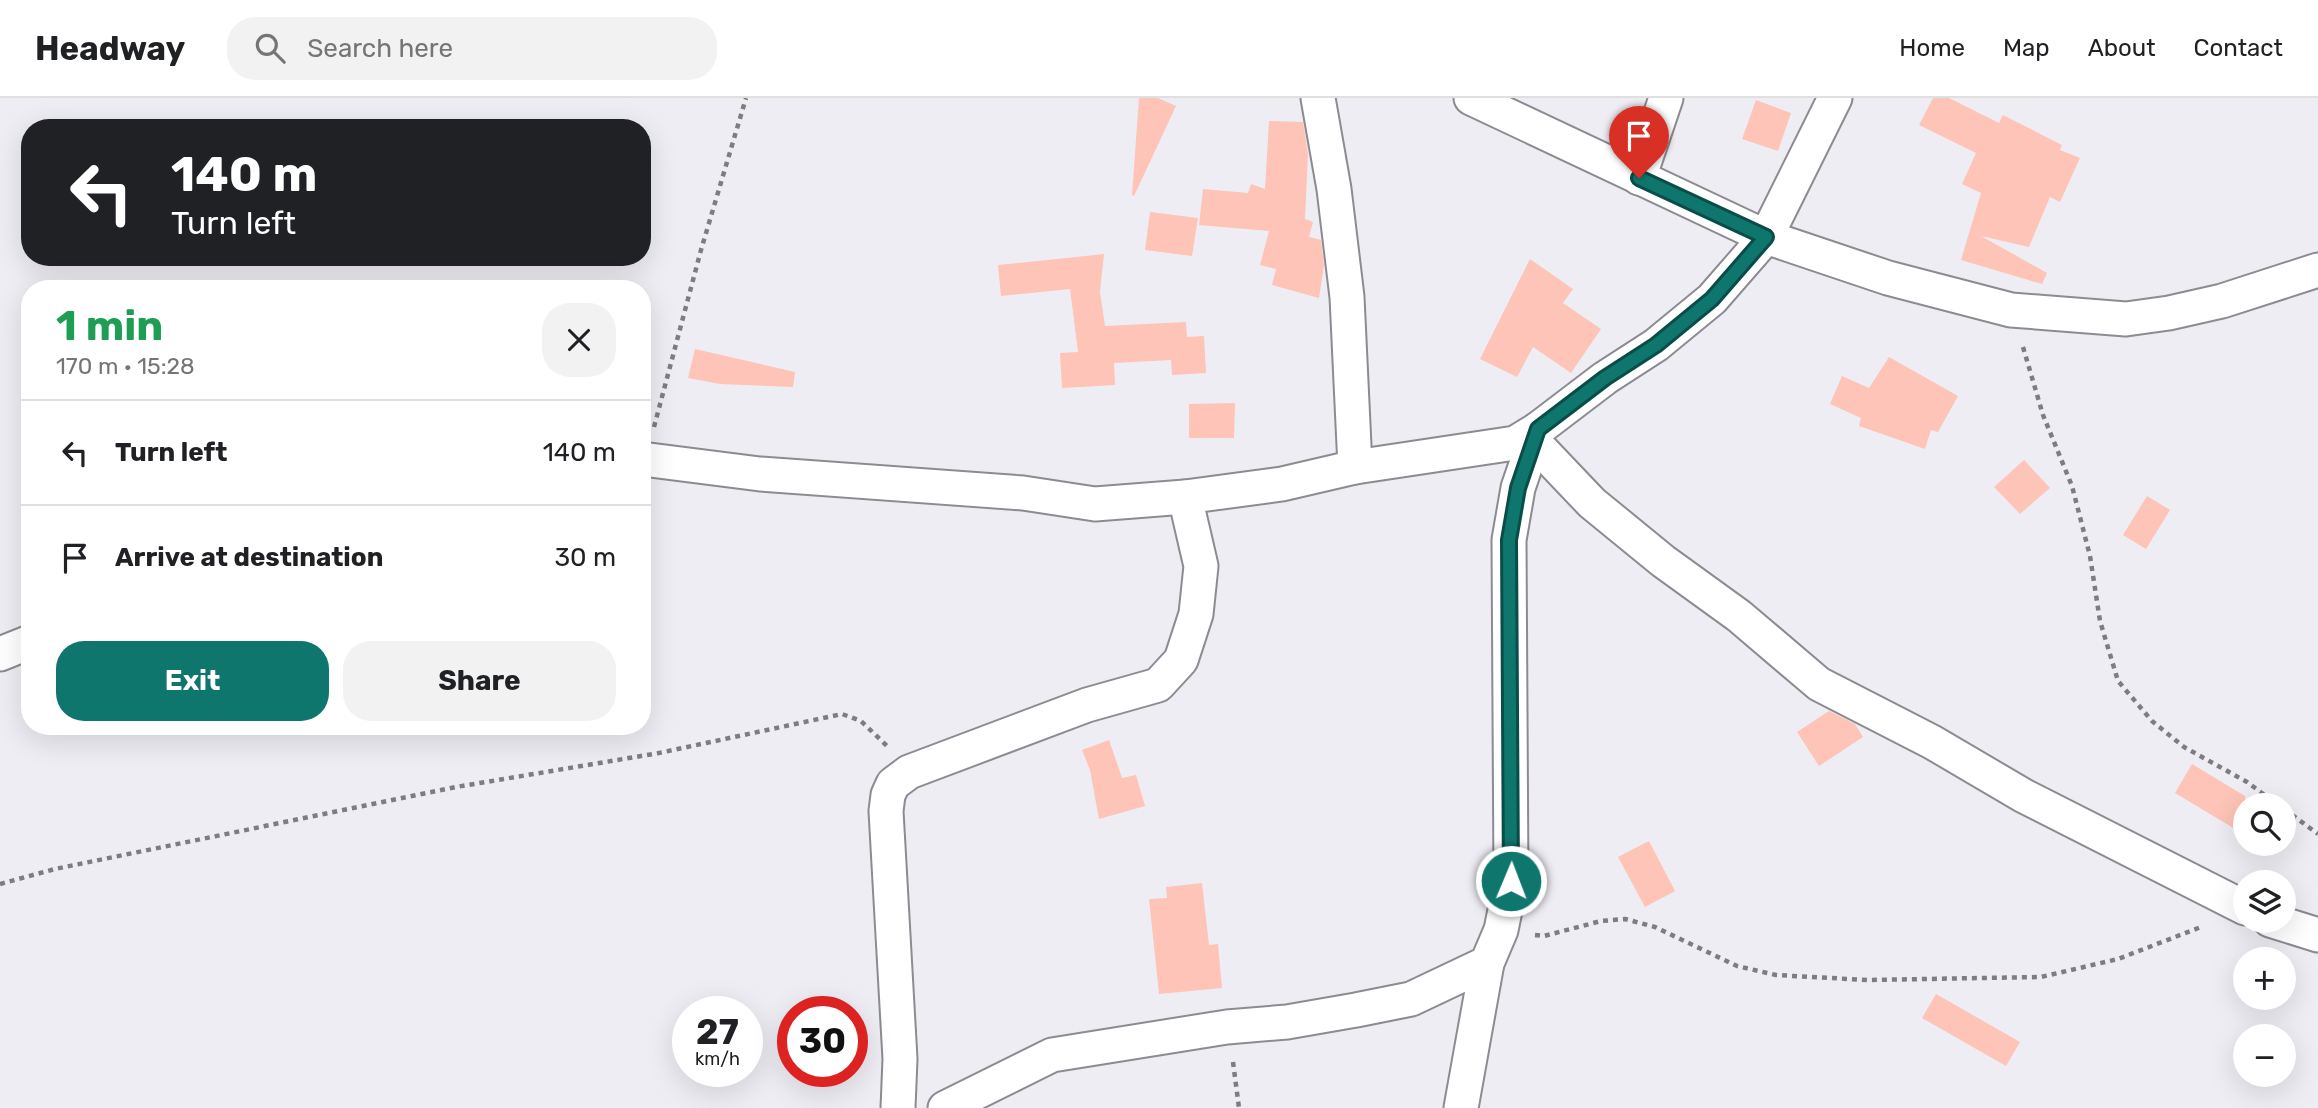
<!DOCTYPE html>
<html lang="en">
<head>
<meta charset="utf-8">
<style>
	body { margin:0; font-family:Rubik,sans-serif; background:#f2f2f2; color:#202124; height:100vh; display:flex; flex-direction:column; font-size:26px; white-space:nowrap }
	* { box-sizing:border-box; margin:0 }
	p { font-size:23px; color:#757577 }
	.icon { flex:none; width:38px; height:38px; fill:none; stroke:currentColor; stroke-width:2; stroke-linecap:round; stroke-linejoin:round }
	.map { position:relative; flex:1; overflow:hidden }
	.panel { position:absolute; left:21px; top:182px; width:630px; height:455px; display:flex; flex-direction:column; background:#fff; border-radius:28px; box-shadow:0 7px 28px #0002 }
	.panel>* { flex:none }
	.banner { position:absolute; left:21px; top:21px; width:630px; height:147px; border-radius:28px; box-shadow:0 7px 28px #0002; background:#202124; color:#fff; overflow:hidden }
	.controls { position:absolute; left:2233px; top:695px; display:grid; gap:14px }
	.controls a { display:grid; place-items:center; width:63px; height:63px; border-radius:50%; background:#fff; box-shadow:0 7px 28px #0002; font-size:35px }
	.speed { position:absolute; left:672px; top:898px; display:flex; gap:14px; font-size:35px; font-weight:700; text-align:center }
	.speed>* { display:grid; place-content:center; width:91px; height:91px; border-radius:50%; background:#fff; box-shadow:0 7px 28px #0002; line-height:1 }
	.speed small { font-size:18px; font-weight:400 }
	.speed .limit { border:10px solid #d22; background:#fff; color:#111 }
	.pin { position:absolute; display:grid; place-items:center; width:60px; height:60px; color:#fff; margin:-72px -30px; border-radius:50% 50% 50% 0; rotate:-45deg; box-shadow:0 0 7px #0007 }
	.pin .icon { rotate:45deg }
	.me { position:absolute; width:77px; margin:-38px; rotate:1deg; stroke-linejoin:round; filter:drop-shadow(0 0 5px #0008) }
	.turn { display:flex; align-items:center; gap:24px; height:147px; padding:0 35px; font-size:32px }
	.turn .icon { width:91px; height:91px; stroke-width:2.5 }
	.turn b { display:block; font-size:49px; line-height:60px }
	.round { display:grid; place-items:center; flex:none; width:74px; height:74px; border-radius:28px; background:#f2f2f2 }
	.overview { display:flex; align-items:center; justify-content:space-between; height:119px; padding:0 35px }
	h1 { font-size:42px; font-weight:700; line-height:52px; color:#1e9e55 }
	.action { display:flex; gap:14px; margin-top:auto; padding:14px 35px }
	.action a { flex:1; height:80px; border-radius:28px; background:#0f766e; color:#fff; font-size:28px; font-weight:700; line-height:80px; text-align:center }
	.action a+a { background:#f2f2f2; color:#202124 }
	ul { padding:0; list-style:none }
	li { display:flex; align-items:center; gap:21px; height:105px; padding:0 35px; border-top:2px solid #e0e0e0 }
	li div { flex:1 }
	li b { display:block; font-size:26px }
	li em { font-style:normal }
	header { display:flex; align-items:center; gap:42px; box-sizing:border-box; height:98px; padding:0 35px; background:#fff; border-bottom:2px solid #e0e0e0 }
	header strong { font-size:33px }
	nav { display:flex; gap:38px; margin-inline-start:auto; font-size:24px }
	.search { width:490px; height:63px; background:#f2f2f2; display:flex; align-items:center; gap:18px; box-sizing:border-box; padding:0 24px; border-radius:28px; color:#757577; font-size:26px }
	.map>svg:first-child { display:block }
	.building { fill:#fdc4b7 }
	.lines { fill:none; stroke-linecap:round; stroke-linejoin:round }
	.minor-casing { stroke:#8d8b91; stroke-width:37 }
	.path { stroke:#7d7c80; stroke-width:4.5; stroke-dasharray:5 5; stroke-linecap:butt }
	.minor { stroke:#fff; stroke-width:33 }
	.route-casing { stroke:#0a4d48; stroke-width:18 }
	.route { stroke:#0f766e; stroke-width:12 }
</style>
</head>
<body>
<header>
<strong>Headway</strong>
<div class="search"><svg class="icon" aria-label="search" viewBox="0 0 24 24"><circle cx="10" cy="10" r="6"/><path d="M15 15l6 6"/></svg>Search here</div>
<nav><a>Home</a><a>Map</a><a>About</a><a>Contact</a></nav>
</header>
<div class="map">
<svg width="2318" height="1010" viewBox="0 0 2318 1010">
	<rect width="100%" height="100%" fill="#efedf4"/>
	<g class="building">
		<path d="M 1139,0 L 1158,0 L 1176,8 L 1134,98 L 1132,97 Z"/>
		<path d="M 1933,0 L 1949,0 L 1999,25 L 2003,17 L 2062,47 L 2060,52 L 2080,60 L 2060,104 L 2050,99 L 2029,149 L 1981,138 L 2047,175 L 2042,186 L 1961,162 L 1981,95 L 1962,86 L 1976,55 L 1919,27 Z"/>
		<path d="M 1756,2 L 1791,15 L 1778,53 L 1742,41 Z"/>
		<path d="M 1269,23 L 1303,24 L 1308,56 L 1305,121 L 1313,124 L 1309,139 L 1321,142 L 1324,167 L 1319,200 L 1272,187 L 1276,171 L 1260,167 L 1269,133 L 1199,127 L 1203,91 L 1248,95 L 1251,86 L 1265,91 Z"/>
		<path d="M 1150,114 L 1198,120 L 1192,158 L 1145,152 Z"/>
		<path d="M 1104,156 L 1100,194 L 1105,228 L 1186,224 L 1187,239 L 1204,238 L 1206,275 L 1172,277 L 1171,262 L 1114,265 L 1115,287 L 1062,290 L 1060,255 L 1078,254 L 1070,191 L 1001,198 L 998,167 Z"/>
		<path d="M 1530,161 L 1573,191 L 1563,205 L 1601,231 L 1571,275 L 1533,249 L 1517,279 L 1480,261 Z"/>
		<path d="M 695,251 L 795,274 L 793,289 L 720,286 L 688,280 Z"/>
		<path d="M 1889,259 L 1958,298 L 1938,334 L 1931,332 L 1925,351 L 1859,328 L 1861,320 L 1830,306 L 1842,278 L 1869,290 Z"/>
		<path d="M 1235,305 L 1234,340 L 1189,340 L 1189,306 Z"/>
		<path d="M 2024,362 L 2050,390 L 2020,416 L 1994,389 Z"/>
		<path d="M 2147,398 L 2170,412 L 2146,451 L 2123,437 Z"/>
		<path d="M 1829,613 L 1855,626 L 1863,639 L 1819,668 L 1797,634 Z"/>
		<path d="M 1109,642 L 1122,680 L 1136,677 L 1145,708 L 1099,721 L 1090,672 L 1082,652 Z"/>
		<path d="M 2192,666 L 2245,698 L 2245,737 L 2175,695 Z"/>
		<path d="M 1649,743 L 1675,793 L 1645,809 L 1618,759 Z"/>
		<path d="M 1202,785 L 1209,847 L 1218,846 L 1222,890 L 1159,896 L 1149,801 L 1167,800 L 1166,789 Z"/>
		<path d="M 1936,896 L 2020,944 L 2006,968 L 1922,920 Z"/>
	</g>
	<g class="lines">
		<defs>
			<g id="minor">
				<path d="M 1318,0 L 1334,91 L 1347,199 L 1355,369"/>
				<path d="M 1471,0 L 1766,139 L 1888,180 L 2011,212 L 2126,221 L 2169,215 L 2222,203 L 2318,172"/>
				<path d="M 1639,80 L 1666,0"/>
				<path d="M 1533,343 L 1592,405 L 1663,463 L 1739,518 L 1819,586 L 1932,644 L 2024,698 L 2245,810"/>
				<path d="M 642,361 L 760,376 L 1023,395 L 1095,406 L 1185,399 L 1282,386 L 1355,369 L 1515,345 L 1538,331"/>
				<path d="M 0,556 L 30,544"/>
				<path d="M 2270,822 L 2318,837"/>
				<path d="M 898,1010 L 900,961 L 886,713 L 888,697 L 893,686 L 909,674 L 1087,607 L 1158,587 L 1181,562 L 1196,516 L 1201,468 L 1185,399"/>
				<path d="M 945,1010 L 1052,957 L 1227,929 L 1287,924 L 1356,912 L 1411,901 L 1487,865 L 1501,832 L 1511,783 L 1509,442 L 1518,390 L 1538,331 L 1605,280 L 1656,247 L 1712,201 L 1766,139 L 1835,0"/>
				<path d="M 1461,1010 L 1487,865"/>
			</g>
		</defs>
		<use href="#minor" class="minor-casing"/>
		<g class="path">
			<path d="M 2023,249 L 2043,317 L 2072,388 L 2090,458 L 2100,523 L 2118,583 L 2152,623 L 2184,649 L 2247,684 L 2278,707"/>
			<path d="M 654,329 L 701,152 L 746,0"/>
			<path d="M 2284,711 L 2318,736"/>
			<path d="M 0,786 L 55,771 L 456,689 L 659,655 L 842,616 L 861,623 L 887,648"/>
			<path d="M 1535,837 L 1544,838 L 1601,823 L 1625,821 L 1655,829 L 1737,868 L 1776,877 L 1867,882 L 2041,879 L 2118,861 L 2201,829"/>
			<path d="M 1233,964 L 1239,1010"/>
		</g>
		<use href="#minor" class="minor"/>
	</g>
	<g class="lines">
		<defs>
			<path id="route" d="M 1511,783 L 1509,442 L 1518,390 L 1538,331 L 1605,280 L 1656,247 L 1712,201 L 1766,139 L 1639,80"/>
		</defs>
		<use href="#route" class="route-casing"/>
		<use href="#route" class="route"/>
	</g>
</svg>
<div class="controls">
<a><svg class="icon" aria-label="search" viewBox="0 0 24 24"><circle cx="10" cy="10" r="6"/><path d="M15 15l6 6"/></svg></a>
<a><svg class="icon" aria-label="layers" viewBox="0 0 24 24"><path d="M12 4l9 5-9 5-9-5zM3 14l9 5 9-5"/></svg></a>
<a>+</a>
<a>−</a>
</div>
<div class="speed"><div>27<small>km/h</small></div><div class="limit">30</div></div>
<div class="pin" style="left:1639px;top:80px;background:#d93025"><svg class="icon" aria-label="arrive" viewBox="0 0 24 24"><path d="M6 21V4h12l-3 4 3 4H6"/></svg></div>
<svg class="me" style="left:1511px;top:783px" viewBox="-20 -20 40 40"><circle r="17" fill="#0f766e" stroke="#fff" stroke-width="3"/><path d="M0-11L8 9 0 5-8 9z" fill="#fff"/></svg>
<div class="banner">
<div class="turn"><svg class="icon" aria-label="left" viewBox="0 0 24 24"><path d="M17 20v-9H6M10 6l-5 5 5 5"/></svg><div><b>140 m</b>Turn left</div></div>
</div>
<section class="panel">
<div class="overview"><div><h1>1 min</h1><p>170 m · 15:28</p></div><a class="round"><svg class="icon" aria-label="close" viewBox="0 0 24 24"><path d="M6 6l12 12M18 6L6 18"/></svg></a></div>
<ul>
<li><svg class="icon" aria-label="left" viewBox="0 0 24 24"><path d="M17 20v-9H6M10 6l-5 5 5 5"/></svg><div><b>Turn left</b></div><em>140 m</em></li>
<li><svg class="icon" aria-label="arrive" viewBox="0 0 24 24"><path d="M6 21V4h12l-3 4 3 4H6"/></svg><div><b>Arrive at destination</b></div><em>30 m</em></li>
</ul>
<div class="action"><a>Exit</a><a>Share</a></div>
</section>
</div>
</body>
</html>
